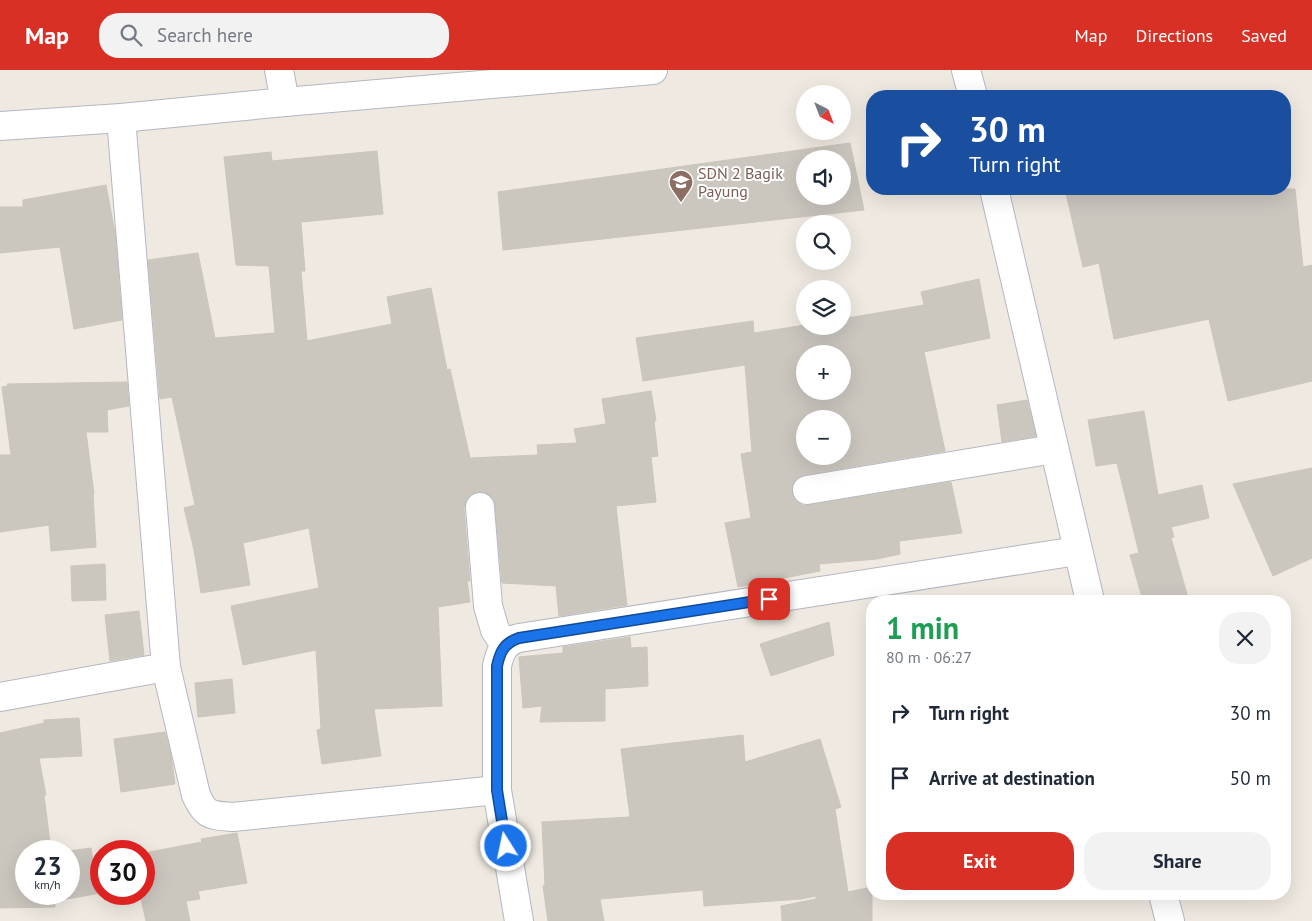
<!DOCTYPE html>
<html lang="en">
<head>
<meta charset="utf-8">
<style>
	body { margin:0; font-family:"PT Sans",sans-serif; background:#f2f2f3; color:#1f2937; height:100vh; display:flex; flex-direction:column; font-size:19px; white-space:nowrap }
	* { box-sizing:border-box; margin:0 }
	p { font-size:16px; color:#747a83 }
	.icon { flex:none; width:28px; height:28px; fill:none; stroke:currentColor; stroke-width:2; stroke-linecap:round; stroke-linejoin:round }
	.map { position:relative; flex:1; overflow:hidden }
	.sheet { position:absolute; left:866px; top:525px; width:425px; height:305px; display:flex; flex-direction:column; background:#fff; border-radius:20px; box-shadow:0 5px 20px #0002 }
	.sheet>* { flex:none }
	.banner { position:absolute; left:866px; top:20px; width:425px; height:105px; border-radius:20px; box-shadow:0 5px 20px #0002; background:#1a4fa0; color:#fff; overflow:hidden }
	.needle { width:32px; rotate:138deg }
	.buttons { position:absolute; left:796px; top:15px; display:grid; gap:10px }
	.buttons a { display:grid; place-items:center; width:55px; height:55px; border-radius:50%; background:#fff; box-shadow:0 5px 20px #0002; font-size:25px }
	.speed { position:absolute; left:15px; top:770px; display:flex; gap:10px; font-size:25px; font-weight:700; text-align:center }
	.speed>* { display:grid; place-content:center; width:65px; height:65px; border-radius:50%; background:#fff; box-shadow:0 5px 20px #0002; line-height:1 }
	.speed small { font-size:12px; font-weight:400 }
	.speed .limit { border:8px solid #d22; background:#fff; color:#111 }
	.pin { position:absolute; display:grid; place-items:center; width:42px; height:42px; color:#fff; margin:-21px; border-radius:10px; box-shadow:0 2px 8px #0006 }
	.me { position:absolute; width:55px; margin:-28px; rotate:350deg; stroke-linejoin:round; filter:drop-shadow(0 0 4px #0008) }
	.turn { display:flex; align-items:center; gap:18px; height:105px; padding:0 20px; font-size:22px }
	.turn .icon { width:65px; height:65px; stroke-width:2.5 }
	.turn b { display:block; font-size:35px; line-height:42px }
	.round { display:grid; place-items:center; flex:none; width:52px; height:52px; border-radius:20px; background:#f2f2f3 }
	.head { display:flex; align-items:center; justify-content:space-between; height:85px; padding:0 20px }
	h1 { font-size:30px; font-weight:600; line-height:38px; color:#1e9e55 }
	.cta { display:flex; gap:10px; margin-top:auto; padding:10px 20px }
	.cta a { flex:1; height:58px; border-radius:20px; background:#d93025; color:#fff; font-size:20px; font-weight:600; line-height:58px; text-align:center }
	.cta a+a { background:#f2f2f3; color:#1f2937 }
	ul { padding:0; list-style:none }
	li { display:flex; align-items:center; gap:15px; height:65px; padding:0 20px }
	li div { flex:1 }
	li b { display:block; font-size:19px }
	li em { font-style:normal }
	header { display:flex; align-items:center; gap:30px; box-sizing:border-box; height:70px; padding:0 25px; background:#d93025; color:#fff }
	header strong { font-size:24px }
	nav { display:flex; gap:28px; margin-inline-start:auto; font-size:18px }
	.search { width:350px; height:45px; background:#f2f2f3; display:flex; align-items:center; gap:12px; box-sizing:border-box; padding:0 18px; border-radius:20px; color:#747a83; font-size:19px }
	.map>svg:first-child { display:block }
	.building { fill:#cbc7bf; stroke:#cbc5ba; fill-rule:evenodd }
	.lines { fill:none; stroke-linecap:round; stroke-linejoin:round }
	.minor-casing { stroke:#b4b7c1; stroke-width:30 }
	.minor { stroke:#fff; stroke-width:28 }
	.route-casing { stroke:#114b97; stroke-width:12 }
	.route { stroke:#1a73e8; stroke-width:9 }
	.labels { text-anchor:middle; stroke-width:4; stroke-linejoin:round; paint-order:stroke }
	.education-label { font-size:16px; fill:#785e54; stroke:#fff; text-anchor:start }
</style>
</head>
<body>
<header>
<strong>Map</strong>
<div class="search"><svg class="icon" aria-label="search" viewBox="0 0 24 24"><circle cx="10" cy="10" r="6"/><path d="M15 15l6 6"/></svg>Search here</div>
<nav><a>Map</a><a>Directions</a><a>Saved</a></nav>
</header>
<div class="map">
<svg width="1312" height="851" viewBox="0 0 1312 851">
	<rect width="100%" height="100%" fill="#efe9e1"/>
	<g class="building">
		<path d="M 850,73 L 864,140 L 503,180 L 498,122 ZM 805,89 L 842,89 L 842,126 L 805,126 Z"/>
		<path d="M 377,81 L 383,144 L 301,152 L 305,201 L 301,201 L 307,271 L 392,254 L 387,227 L 431,218 L 447,300 L 450,299 L 470,388 L 538,385 L 537,375 L 577,373 L 574,359 L 606,354 L 602,329 L 651,321 L 656,350 L 654,351 L 658,386 L 651,387 L 656,432 L 616,436 L 627,535 L 559,546 L 556,516 L 502,513 L 495,435 L 493,428 L 486,423 L 478,422 L 471,424 L 466,431 L 464,438 L 470,511 L 467,511 L 470,532 L 438,537 L 442,636 L 374,639 L 381,686 L 322,694 L 317,660 L 321,659 L 316,580 L 243,595 L 231,536 L 319,518 L 309,458 L 243,473 L 250,515 L 201,523 L 194,480 L 184,438 L 195,435 L 172,327 L 160,329 L 148,190 L 198,183 L 215,268 L 275,263 L 269,196 L 236,195 L 224,87 L 271,82 L 272,91 Z"/>
		<path d="M 106,115 L 115,163 L 122,250 L 74,259 L 60,177 L 0,183 L 0,137 L 23,137 L 23,130 Z"/>
		<path d="M 1065,119 L 1295,119 L 1303,197 L 1312,195 L 1312,311 L 1228,331 L 1209,249 L 1114,269 L 1099,193 L 1083,197 Z"/>
		<path d="M 979,209 L 990,268 L 924,282 L 945,381 L 804,405 L 797,408 L 793,414 L 792,422 L 795,430 L 802,435 L 810,435 L 951,412 L 962,463 L 899,471 L 900,484 L 877,489 L 819,494 L 820,501 L 738,517 L 725,453 L 751,448 L 741,384 L 752,382 L 745,295 L 643,311 L 636,268 L 753,251 L 754,263 L 805,255 L 805,256 L 842,256 L 842,249 L 924,235 L 921,222 ZM 805,284 L 842,284 L 842,321 L 805,321 ZM 805,349 L 842,349 L 842,386 L 805,386 Z"/>
		<path d="M 127,312 L 129,336 L 107,340 L 108,362 L 86,362 L 94,424 L 93,424 L 96,477 L 51,481 L 49,455 L 0,462 L 0,385 L 11,385 L 2,317 L 8,316 L 7,314 Z"/>
		<path d="M 1027,330 L 1036,366 L 1002,372 L 997,335 Z"/>
		<path d="M 1144,341 L 1158,425 L 1202,415 L 1209,448 L 1171,457 L 1174,467 L 1171,468 L 1189,531 L 1143,531 L 1130,485 L 1139,483 L 1117,393 L 1096,396 L 1088,350 Z"/>
		<path d="M 1312,398 L 1312,488 L 1273,506 L 1233,414 Z"/>
		<path d="M 105,494 L 106,530 L 72,531 L 71,496 Z"/>
		<path d="M 139,541 L 144,585 L 110,591 L 105,545 Z"/>
		<path d="M 829,552 L 834,585 L 771,606 L 760,574 Z"/>
		<path d="M 630,567 L 631,578 L 647,577 L 648,616 L 605,619 L 605,651 L 540,652 L 542,636 L 523,638 L 519,587 L 563,583 L 563,577 Z"/>
		<path d="M 232,609 L 235,643 L 198,647 L 195,613 Z"/>
		<path d="M 79,648 L 82,686 L 39,688 L 46,725 L 44,725 L 51,781 L 26,781 L 26,824 L 69,824 L 69,781 L 91,778 L 93,792 L 101,791 L 101,823 L 55,831 L 55,837 L 0,838 L 0,663 L 44,653 L 44,650 Z"/>
		<path d="M 165,662 L 171,685 L 175,714 L 121,722 L 114,669 Z"/>
		<path d="M 743,665 L 745,692 L 820,669 L 841,737 L 835,739 L 848,822 L 872,817 L 872,851 L 782,851 L 781,836 L 816,829 L 816,826 L 801,829 L 704,836 L 703,820 L 600,829 L 604,851 L 548,851 L 543,816 L 545,815 L 542,752 L 630,747 L 621,679 Z"/>
		<path d="M 237,763 L 247,813 L 198,821 L 200,829 L 186,831 L 190,851 L 146,851 L 140,824 L 144,824 L 144,783 L 202,772 L 201,769 Z"/>
	</g>
	<g class="lines">
		<defs>
			<g id="minor">
				<path d="M 279,0 L 285,32"/>
				<path d="M 966,0 L 973,26"/>
				<path d="M 0,56 L 121,48 L 285,32 L 653,0"/>
				<path d="M 994,119 L 1090,531"/>
				<path d="M 807,420 L 1054,379"/>
				<path d="M 480,437 L 488,536 L 495,560 L 505,575"/>
				<path d="M 166,597 L 196,725 C 206,747 211,745 233,747 L 497,720"/>
				<path d="M 0,627 L 166,597 L 121,48"/>
				<path d="M 1163,824 L 1170,851"/>
				<path d="M 519,851 L 497,720 L 497,596 C 500,582 504,572 519,568 L 1077,481"/>
			</g>
		</defs>
		<use href="#minor" class="minor-casing"/>
		<use href="#minor" class="minor"/>
	</g>
	<g class="lines">
		<defs>
			<path id="route" d="M 506,776 L 497,720 L 497,596 C 500,582 504,573 519,568 L 769,529"/>
		</defs>
		<use href="#route" class="route-casing"/>
		<use href="#route" class="route"/>
	</g>
	<defs>
		<symbol id="school-pin" viewBox="-11 -11 22 30"><path d="M0 17L-7.5 6A9.5 9.5 0 1 1 7.5 6Z" fill="#8d6e63" stroke="#fff"/><path d="M0-5L7-2L0 1L-7-2ZM-4 1L0 2.5L4 1V4Q0 6-4 4Z" fill="#fff"/></symbol>
	</defs>
	<g fill-rule="evenodd">
		<use href="#school-pin" x="667" y="98" width="28" height="38"/>
	</g>
	<g class="labels">
		<g class="education-label">
			<text x="698" y="109">SDN 2 Bagik<tspan x="698" dy="18">Payung</tspan></text>
		</g>
	</g>
</svg>
<div class="buttons">
<a><svg class="needle" viewBox="-14 -14 28 28"><path d="M0-13l5 13h-10z" fill="#e53935"/><path d="M0 13l5-13h-10z" fill="#747a83"/></svg></a>
<a><svg class="icon" aria-label="sound" viewBox="0 0 24 24"><path d="M4 9h4l5-4v14l-5-4H4zM17 9q2 3 0 6"/></svg></a>
<a><svg class="icon" aria-label="search" viewBox="0 0 24 24"><circle cx="10" cy="10" r="6"/><path d="M15 15l6 6"/></svg></a>
<a><svg class="icon" aria-label="layers" viewBox="0 0 24 24"><path d="M12 4l9 5-9 5-9-5zM3 14l9 5 9-5"/></svg></a>
<a>+</a>
<a>−</a>
</div>
<div class="speed"><div>23<small>km/h</small></div><div class="limit">30</div></div>
<div class="pin" style="left:769px;top:529px;background:#d93025"><svg class="icon" aria-label="arrive" viewBox="0 0 24 24"><path d="M6 21V4h12l-3 4 3 4H6"/></svg></div>
<svg class="me" style="left:506px;top:776px" viewBox="-20 -20 40 40"><circle r="17" fill="#1a73e8" stroke="#fff" stroke-width="3"/><path d="M0-11L8 9 0 5-8 9z" fill="#fff"/></svg>
<div class="banner">
<div class="turn"><svg class="icon" aria-label="right" viewBox="0 0 24 24"><path d="M7 20v-9h11M14 6l5 5-5 5"/></svg><div><b>30 m</b>Turn right</div></div>
</div>
<section class="sheet">
<div class="head"><div><h1>1 min</h1><p>80 m · 06:27</p></div><a class="round"><svg class="icon" aria-label="close" viewBox="0 0 24 24"><path d="M6 6l12 12M18 6L6 18"/></svg></a></div>
<ul>
<li><svg class="icon" aria-label="right" viewBox="0 0 24 24"><path d="M7 20v-9h11M14 6l5 5-5 5"/></svg><div><b>Turn right</b></div><em>30 m</em></li>
<li><svg class="icon" aria-label="arrive" viewBox="0 0 24 24"><path d="M6 21V4h12l-3 4 3 4H6"/></svg><div><b>Arrive at destination</b></div><em>50 m</em></li>
</ul>
<div class="cta"><a>Exit</a><a>Share</a></div>
</section>
</div>
</body>
</html>
